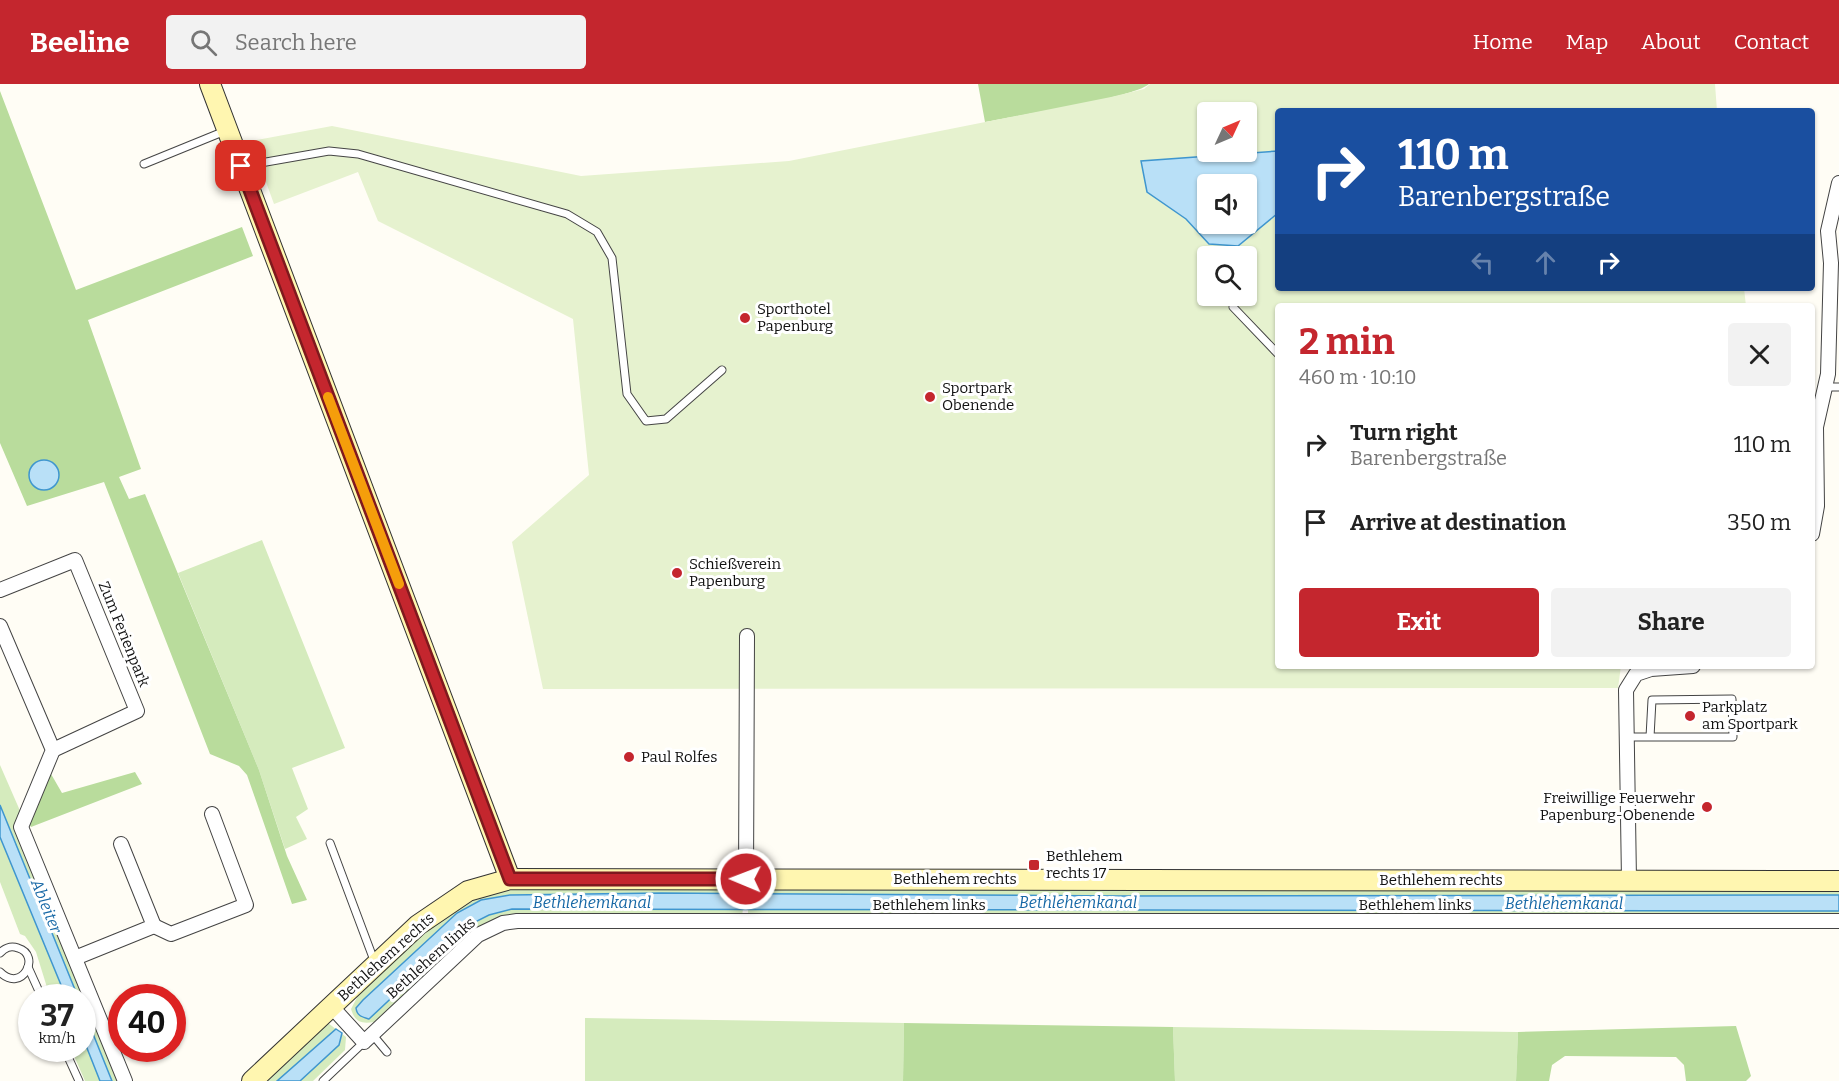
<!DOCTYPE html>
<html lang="en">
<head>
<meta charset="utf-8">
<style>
	body { margin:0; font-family:Bitter,serif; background:#f2f2f2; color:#222; height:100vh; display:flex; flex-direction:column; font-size:22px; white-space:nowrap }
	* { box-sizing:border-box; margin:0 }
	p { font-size:20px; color:#767676 }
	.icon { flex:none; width:33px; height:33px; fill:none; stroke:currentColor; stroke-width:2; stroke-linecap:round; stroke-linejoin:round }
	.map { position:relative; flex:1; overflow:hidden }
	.side { position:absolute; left:1275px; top:219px; width:540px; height:366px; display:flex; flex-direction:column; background:#fff; border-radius:6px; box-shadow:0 2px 4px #0004 }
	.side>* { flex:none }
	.guide { position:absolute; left:1275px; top:24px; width:540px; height:183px; border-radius:6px; box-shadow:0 2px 4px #0004; background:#1a4fa0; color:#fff; overflow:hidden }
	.needle { width:39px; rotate:46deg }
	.fabs { position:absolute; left:1197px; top:18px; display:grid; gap:12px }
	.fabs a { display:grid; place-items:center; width:60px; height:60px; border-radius:6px; background:#fff; box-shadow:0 2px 4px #0004; font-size:30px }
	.speed { position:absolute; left:18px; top:900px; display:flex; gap:12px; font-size:30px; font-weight:700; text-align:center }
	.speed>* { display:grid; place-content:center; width:78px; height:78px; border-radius:50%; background:#fff; box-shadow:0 2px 4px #0004; line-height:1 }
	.speed small { font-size:15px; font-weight:400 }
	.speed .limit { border:9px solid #d22; background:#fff; color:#111 }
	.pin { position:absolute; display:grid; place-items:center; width:51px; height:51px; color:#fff; margin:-26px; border-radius:12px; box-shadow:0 3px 9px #0006 }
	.me { position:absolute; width:66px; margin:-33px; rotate:271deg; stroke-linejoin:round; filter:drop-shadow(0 0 4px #0008) }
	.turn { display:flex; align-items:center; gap:21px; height:126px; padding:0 24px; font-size:27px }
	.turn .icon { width:78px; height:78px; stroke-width:2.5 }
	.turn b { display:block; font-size:42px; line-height:51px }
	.lanes { display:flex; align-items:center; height:57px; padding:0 24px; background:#0003; justify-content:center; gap:30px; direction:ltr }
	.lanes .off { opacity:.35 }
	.round { display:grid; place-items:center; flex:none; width:63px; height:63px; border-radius:6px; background:#f2f2f2 }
	.head { display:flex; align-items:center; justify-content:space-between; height:102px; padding:0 24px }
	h1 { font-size:36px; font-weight:700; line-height:45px; color:#c4262e }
	.cta { display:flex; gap:12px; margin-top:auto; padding:12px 24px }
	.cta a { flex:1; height:69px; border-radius:6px; background:#c4262e; color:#fff; font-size:24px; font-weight:700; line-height:69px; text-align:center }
	.cta a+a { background:#f2f2f2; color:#222 }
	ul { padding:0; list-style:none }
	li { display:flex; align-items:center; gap:18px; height:78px; padding:0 24px }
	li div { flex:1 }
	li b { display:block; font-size:22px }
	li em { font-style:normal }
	header { display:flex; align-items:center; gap:36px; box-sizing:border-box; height:84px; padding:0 30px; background:#c4262e; color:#fff }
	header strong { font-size:28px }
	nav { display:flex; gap:33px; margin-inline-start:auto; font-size:21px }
	.search { width:420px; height:54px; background:#f2f2f2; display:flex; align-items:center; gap:15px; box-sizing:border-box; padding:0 21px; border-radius:6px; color:#767676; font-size:22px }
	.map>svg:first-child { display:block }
	.green { fill:#d5ebbd }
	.forest { fill:#b9dc9c }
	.pitch { fill:#e6f2cf; fill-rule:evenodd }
	.water { fill:#b9e0f7; stroke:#3f96cf; stroke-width:1.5; fill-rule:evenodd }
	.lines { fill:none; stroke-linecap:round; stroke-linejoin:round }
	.lane-casing { stroke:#444; stroke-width:9 }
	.street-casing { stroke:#444; stroke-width:16 }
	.secondary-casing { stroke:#333; stroke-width:22 }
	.lane { stroke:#fff; stroke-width:7 }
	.street { stroke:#fff; stroke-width:14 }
	.secondary { stroke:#fff6b0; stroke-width:20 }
	.route-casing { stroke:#7f191e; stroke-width:15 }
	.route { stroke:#c4262e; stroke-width:10 }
	.slow { stroke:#f59e0b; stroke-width:10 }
	.poi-dot { fill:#c4262e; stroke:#fff; stroke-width:2 }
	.labels { text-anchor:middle; stroke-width:6; stroke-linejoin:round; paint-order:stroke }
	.poi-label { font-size:15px; fill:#111; stroke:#fff; text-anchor:start }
	.street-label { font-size:15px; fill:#111; stroke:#fff }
	.water-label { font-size:16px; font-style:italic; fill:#1768a6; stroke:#fff }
</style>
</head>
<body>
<header>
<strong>Beeline</strong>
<div class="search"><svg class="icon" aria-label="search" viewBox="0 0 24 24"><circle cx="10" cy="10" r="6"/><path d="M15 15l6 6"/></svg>Search here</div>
<nav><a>Home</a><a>Map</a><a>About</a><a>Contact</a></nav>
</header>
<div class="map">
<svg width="1839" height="997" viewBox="0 0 1839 997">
	<rect width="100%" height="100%" fill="#fffdf5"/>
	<g class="green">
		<path d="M 262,456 L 345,664 L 292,684 L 308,725 L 296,733 L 307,755 L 285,765 L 259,686 L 178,489 Z"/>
		<path d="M 0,681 L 21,729 L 121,997 L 85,997 L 71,965 L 82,964 L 82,914 L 50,913 L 36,868 L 25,852 L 20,850 L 0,798 Z"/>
		<path d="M 753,802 L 1839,802 L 1839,832 L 748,831 L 748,825 L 743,825 L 742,832 L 491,838 L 374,938 C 361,940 355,938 351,925 L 361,906 L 433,839 L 451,825 L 500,804 L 738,805 L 742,806 L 743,809 L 747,809 L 747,806 Z"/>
		<path d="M 585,934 L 904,939 L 903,997 L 585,997 Z"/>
		<path d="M 328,939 L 346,953 L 345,966 L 313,997 L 263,997 L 323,941 Z"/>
		<path d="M 1173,943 L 1518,948 L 1516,997 L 1175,997 Z"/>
	</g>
	<g class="forest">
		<path d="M 978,0 L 1149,0 C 1134,14 1013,32 985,38 Z"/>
		<path d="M 0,7 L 76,206 L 242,143 L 253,172 L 88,236 L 141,385 L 119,393 L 129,415 L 145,410 L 259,686 L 287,772 L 307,816 L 292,820 L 247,691 L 239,682 L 210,670 L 104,398 L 27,422 L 0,359 Z"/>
		<path d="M 135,688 L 142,700 L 31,743 L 29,740 L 51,690 L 62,709 Z"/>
		<path d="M 904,939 L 1173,943 L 1175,997 L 903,997 Z"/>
		<path d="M 1736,942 L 1751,992 L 1746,997 L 1686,997 L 1684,981 L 1676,973 L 1565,972 L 1552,981 L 1549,997 L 1516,997 L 1518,948 Z"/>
	</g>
	<path class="pitch" d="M 1150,0 L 1715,0 L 1717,27 L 1278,27 L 1278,204 L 1744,204 L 1746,222 L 1278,222 L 1278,582 L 1621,582 L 1618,604 L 543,605 L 512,458 L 589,391 L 573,235 L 378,137 L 358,88 L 274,120 L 251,57 L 332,42 L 581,92 L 789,77 L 1111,13 L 1144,5 ZM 1208,28 L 1246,28 L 1246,68 L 1208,68 ZM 1208,100 L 1246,100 L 1246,140 L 1208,140 ZM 1208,172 L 1246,172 L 1246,212 L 1208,212 Z"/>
	<g class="water">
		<path d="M 1278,67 L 1278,129 L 1238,162 L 1209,160 L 1186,135 L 1147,108 L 1141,77 ZM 1208,100 L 1246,100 L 1246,140 L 1208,140 Z"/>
		<circle cx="44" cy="391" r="15"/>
		<path d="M 0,721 L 78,913 L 66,913 L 0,753 Z"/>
		<path d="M 661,809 L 1119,812 L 1839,811 L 1839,827 L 512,825 L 489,831 L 469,841 L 369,935 C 362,933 357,932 356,924 L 363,916 L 457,829 L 481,816 L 510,811 Z"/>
		<path d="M 82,925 L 83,925 L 112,997 L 100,997 L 83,954 Z"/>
		<path d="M 336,945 L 342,949 L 339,961 L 300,997 L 277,997 Z"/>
	</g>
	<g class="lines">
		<defs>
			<g id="lane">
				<path d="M 144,80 L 225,47"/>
				<path d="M 243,82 L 329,67 L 358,70 L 567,130 L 597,148 L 612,174 L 627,310 L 646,337 L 666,335 L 722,286"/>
				<path d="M 1233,223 L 1278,270"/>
				<path d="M 1826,303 L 1839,303"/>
				<path d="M 1627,653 L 1733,653 L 1732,615 L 1652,616 L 1650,653"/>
				<path d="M 330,759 L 375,879"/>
				<path d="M 0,869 C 5,864 10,861 18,864 C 42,871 22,910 0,888"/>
				<path d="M 28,883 L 42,914"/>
				<path d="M 372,950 L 387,968"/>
				<path d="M 64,964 L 79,997"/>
				<path d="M 323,997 L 364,958"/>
			</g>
			<g id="street">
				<path d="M 1812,450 L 1817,422 L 1816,343 L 1828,290 L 1831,179 L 1828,147 L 1839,99"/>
				<path d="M 0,506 L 75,476 L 137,627 L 53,666"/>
				<path d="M 0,542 L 53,666 L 21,743 L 125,997"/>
				<path d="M 746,795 L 747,552"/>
				<path d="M 1629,796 L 1626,606 L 1636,590 L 1651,585 L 1693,582"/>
				<path d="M 154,842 L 171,850 L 246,821 L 212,730"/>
				<path d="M 75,874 L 154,842 L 121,760"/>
				<path d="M 332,923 L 364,958 L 478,851 L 503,839 L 517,837 L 1839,837"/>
			</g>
			<g id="secondary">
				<path d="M 210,0 L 510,795"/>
				<path d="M 252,997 L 418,841 L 468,807 L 510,795 L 1839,797"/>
			</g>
		</defs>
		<use href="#lane" class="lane-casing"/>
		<use href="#street" class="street-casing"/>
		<use href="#secondary" class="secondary-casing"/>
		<use href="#lane" class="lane"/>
		<use href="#street" class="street"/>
		<use href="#secondary" class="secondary"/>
	</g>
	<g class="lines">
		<defs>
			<path id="route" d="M 241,82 L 510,795 L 746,795"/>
		</defs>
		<use href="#route" class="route-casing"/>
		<use href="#route" class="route"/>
		<path class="slow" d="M 328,313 L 399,500"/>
	</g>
	<g class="poi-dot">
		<circle cx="745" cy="234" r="6"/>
		<circle cx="930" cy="313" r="6"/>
		<circle cx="677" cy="489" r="6"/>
		<circle cx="1690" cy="632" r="6"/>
		<circle cx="629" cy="673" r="6"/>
		<circle cx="1707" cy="723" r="6"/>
		<rect x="1028" y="775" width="12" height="12" rx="3"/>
	</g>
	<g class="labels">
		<g class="poi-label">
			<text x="757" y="230">Sporthotel<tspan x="757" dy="17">Papenburg</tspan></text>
			<text x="942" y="309">Sportpark<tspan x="942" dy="17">Obenende</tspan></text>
			<text x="689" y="485">Schießverein<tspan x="689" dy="17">Papenburg</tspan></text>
			<text x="1702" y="628">Parkplatz<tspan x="1702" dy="17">am Sportpark</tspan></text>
			<text x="641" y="678">Paul Rolfes</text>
			<text x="1695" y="719" text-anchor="end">Freiwillige Feuerwehr<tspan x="1695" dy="17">Papenburg-Obenende</tspan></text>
			<text x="1046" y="777">Bethlehem<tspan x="1046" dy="17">rechts 17</tspan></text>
		</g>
		<g class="street-label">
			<text transform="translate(124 550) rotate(68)" y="5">Zum Ferienpark</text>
			<text x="955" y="800">Bethlehem rechts</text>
			<text x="1441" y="801">Bethlehem rechts</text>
			<text x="929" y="826">Bethlehem links</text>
			<text x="1415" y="826">Bethlehem links</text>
			<text transform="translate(386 873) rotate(-42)" y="5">Bethlehem rechts</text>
			<text transform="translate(431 874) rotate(-42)" y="5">Bethlehem links</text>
		</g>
		<g class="water-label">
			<text x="592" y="824">Bethlehemkanal</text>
			<text x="1078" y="824">Bethlehemkanal</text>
			<text x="1564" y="825">Bethlehemkanal</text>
			<text transform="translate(47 822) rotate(68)" y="6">Ableiter</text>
		</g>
	</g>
</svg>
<div class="fabs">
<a><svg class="needle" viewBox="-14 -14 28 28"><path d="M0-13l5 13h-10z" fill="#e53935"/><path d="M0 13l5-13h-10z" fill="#767676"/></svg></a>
<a><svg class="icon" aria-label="sound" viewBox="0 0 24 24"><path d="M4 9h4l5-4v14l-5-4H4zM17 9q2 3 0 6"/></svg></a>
<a><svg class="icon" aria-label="search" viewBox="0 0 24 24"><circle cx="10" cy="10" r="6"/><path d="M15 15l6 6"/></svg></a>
</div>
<div class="speed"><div>37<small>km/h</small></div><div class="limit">40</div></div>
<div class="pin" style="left:241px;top:82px;background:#d93025"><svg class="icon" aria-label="arrive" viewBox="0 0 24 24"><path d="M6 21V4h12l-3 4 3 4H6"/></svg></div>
<svg class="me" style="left:746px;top:795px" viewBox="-20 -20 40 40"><circle r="17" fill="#c4262e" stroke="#fff" stroke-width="3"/><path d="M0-11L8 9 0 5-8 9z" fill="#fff"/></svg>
<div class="guide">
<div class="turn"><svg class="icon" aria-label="right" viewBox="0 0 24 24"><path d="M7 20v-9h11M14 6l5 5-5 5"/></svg><div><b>110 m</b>Barenbergstraße</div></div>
<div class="lanes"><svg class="icon off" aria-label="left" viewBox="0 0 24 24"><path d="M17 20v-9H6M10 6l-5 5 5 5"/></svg><svg class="icon off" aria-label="ahead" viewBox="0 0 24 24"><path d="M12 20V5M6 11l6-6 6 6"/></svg><svg class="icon" aria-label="right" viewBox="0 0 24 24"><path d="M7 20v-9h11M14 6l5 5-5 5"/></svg></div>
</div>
<section class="side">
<div class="head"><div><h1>2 min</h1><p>460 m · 10:10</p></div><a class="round"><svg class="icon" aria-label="close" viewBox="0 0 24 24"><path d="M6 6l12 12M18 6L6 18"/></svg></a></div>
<ul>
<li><svg class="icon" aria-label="right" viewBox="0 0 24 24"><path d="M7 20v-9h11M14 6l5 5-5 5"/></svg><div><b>Turn right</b><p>Barenbergstraße</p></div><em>110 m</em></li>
<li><svg class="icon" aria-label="arrive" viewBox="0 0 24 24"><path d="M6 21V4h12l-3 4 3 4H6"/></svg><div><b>Arrive at destination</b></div><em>350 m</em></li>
</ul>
<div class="cta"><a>Exit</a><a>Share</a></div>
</section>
</div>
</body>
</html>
